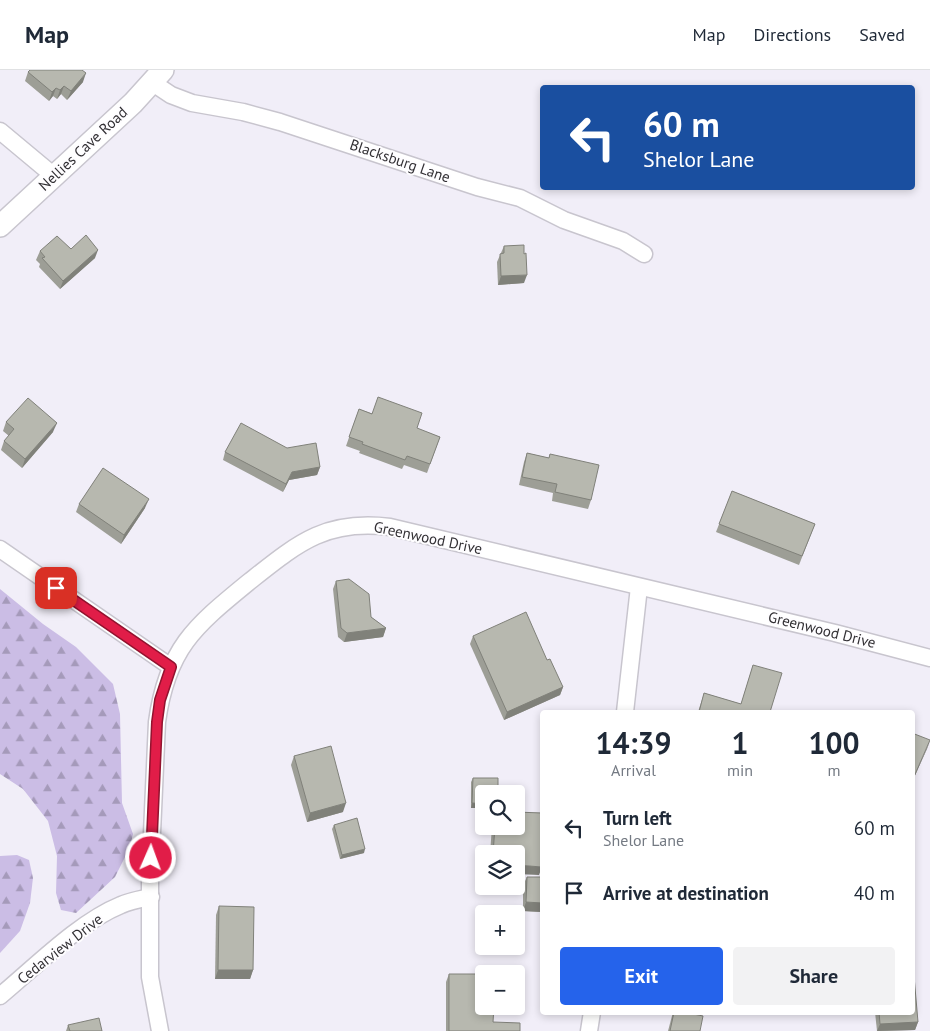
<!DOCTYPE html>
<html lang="en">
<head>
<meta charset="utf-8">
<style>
	body { margin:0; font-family:"PT Sans",sans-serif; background:#f2f2f3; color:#1f2937; height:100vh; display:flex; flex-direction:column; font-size:19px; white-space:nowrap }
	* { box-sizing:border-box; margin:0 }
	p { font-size:16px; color:#747a83 }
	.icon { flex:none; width:28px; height:28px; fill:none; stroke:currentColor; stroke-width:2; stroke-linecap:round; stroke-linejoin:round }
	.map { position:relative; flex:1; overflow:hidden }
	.sheet { position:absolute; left:540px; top:640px; width:375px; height:305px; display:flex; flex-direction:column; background:#fff; border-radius:5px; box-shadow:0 2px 8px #0003 }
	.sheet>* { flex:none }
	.hud { position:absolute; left:540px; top:15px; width:375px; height:105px; border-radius:5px; box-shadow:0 2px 8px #0003; background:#1a4fa0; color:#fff; overflow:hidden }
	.controls { position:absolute; left:475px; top:715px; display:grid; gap:10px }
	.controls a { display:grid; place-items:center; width:50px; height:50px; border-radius:5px; background:#fff; box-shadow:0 2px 8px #0003; font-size:25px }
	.pin { position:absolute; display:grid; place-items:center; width:42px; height:42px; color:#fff; margin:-21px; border-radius:10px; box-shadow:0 2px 8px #0006 }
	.me { position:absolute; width:55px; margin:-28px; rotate:2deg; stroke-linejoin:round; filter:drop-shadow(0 0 4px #0008) }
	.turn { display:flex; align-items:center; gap:18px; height:105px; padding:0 20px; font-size:22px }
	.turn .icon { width:65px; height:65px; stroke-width:2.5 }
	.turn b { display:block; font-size:35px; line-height:42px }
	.eta { display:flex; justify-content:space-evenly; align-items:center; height:85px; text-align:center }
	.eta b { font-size:30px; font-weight:600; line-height:35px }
	.primary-button { display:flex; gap:10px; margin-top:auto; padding:10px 20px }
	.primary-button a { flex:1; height:58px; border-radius:5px; background:#2563eb; color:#fff; font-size:20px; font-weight:600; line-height:58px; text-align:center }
	.primary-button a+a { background:#f2f2f3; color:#1f2937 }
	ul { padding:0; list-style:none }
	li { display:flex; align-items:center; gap:15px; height:65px; padding:0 20px }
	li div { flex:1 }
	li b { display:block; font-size:19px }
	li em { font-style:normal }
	header { display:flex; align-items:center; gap:30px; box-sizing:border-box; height:70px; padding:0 25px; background:#fff; border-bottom:1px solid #e0e1e3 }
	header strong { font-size:24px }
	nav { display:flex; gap:28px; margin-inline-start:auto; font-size:18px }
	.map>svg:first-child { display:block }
	.forest { fill:url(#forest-firs) }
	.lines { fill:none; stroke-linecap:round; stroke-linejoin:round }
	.minor-casing { stroke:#c8c5ce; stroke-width:19 }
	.tertiary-casing { stroke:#c8c5ce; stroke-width:24 }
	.minor { stroke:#fff; stroke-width:16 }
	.tertiary { stroke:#fff; stroke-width:21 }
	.wall { fill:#9d9e96 }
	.shaded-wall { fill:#80817a }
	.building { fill:#b7b8af; stroke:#80817a }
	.route-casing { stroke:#92132f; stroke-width:12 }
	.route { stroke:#e11d48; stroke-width:9 }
	.labels { text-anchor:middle; stroke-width:4; stroke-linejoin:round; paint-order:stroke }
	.street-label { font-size:15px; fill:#323034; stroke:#fefdff }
</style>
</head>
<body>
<header>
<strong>Map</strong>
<nav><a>Map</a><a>Directions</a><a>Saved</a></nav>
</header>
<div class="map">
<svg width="930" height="961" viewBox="0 0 930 961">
	<defs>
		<pattern id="forest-firs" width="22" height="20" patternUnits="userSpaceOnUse" patternTransform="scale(1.25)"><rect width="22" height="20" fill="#cbbde5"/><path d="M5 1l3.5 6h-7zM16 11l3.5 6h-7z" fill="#a59aba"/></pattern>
	</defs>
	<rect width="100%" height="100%" fill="#f1eef8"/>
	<g class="forest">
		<path d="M 0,519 L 43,554 L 76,577 L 113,614 L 120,644 L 122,733 L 133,764 L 130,777 L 115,807 L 76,843 L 61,840 L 56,823 L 57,786 L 48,751 L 23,719 L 0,704 Z"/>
		<path d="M 17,785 L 29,790 L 33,808 L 30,833 L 20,861 L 0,883 L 0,786 Z"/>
	</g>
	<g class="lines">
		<defs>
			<g id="minor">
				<path d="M 153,13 L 171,25 L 192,33 L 243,42 L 280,52 L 477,117 L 520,128 L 564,150 L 623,171 L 644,184"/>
				<path d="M 0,61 L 54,106"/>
				<path d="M 0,479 L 171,597"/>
				<path d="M 625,642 L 639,517"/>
				<path d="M 0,926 C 35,897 79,852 121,835 C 130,831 141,829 151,827"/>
				<path d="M 160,961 L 150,907 L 150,807 L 157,652 C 167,578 195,556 250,511 C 298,473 326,449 390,457 L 835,563 L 930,588"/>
				<path d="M 589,961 L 592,942"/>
			</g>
			<path id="tertiary" d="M 0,156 L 133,33 L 163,0"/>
		</defs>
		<use href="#minor" class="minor-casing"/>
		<use href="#tertiary" class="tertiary-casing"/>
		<use href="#minor" class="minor"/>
		<use href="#tertiary" class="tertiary"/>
	</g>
	<g class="wall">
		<path d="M 28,2 L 83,12 L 67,30 L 61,24 L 57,29 L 53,26 L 49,31 L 25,11 Z"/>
		<path d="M 504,176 L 524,213 L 498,215 L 497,192 Z"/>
		<path d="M 71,179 L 95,188 L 60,219 L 39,197 L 40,194 L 36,190 L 40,181 Z"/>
		<path d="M 359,339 L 440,367 L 427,403 L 404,395 L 402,399 L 359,383 L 360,381 L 346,376 Z"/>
		<path d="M 6,352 L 53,362 L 22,398 L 1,380 L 4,371 L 9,366 L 3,361 Z"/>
		<path d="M 287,378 L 320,397 L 317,405 L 289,410 L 283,422 L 223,390 L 225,382 Z"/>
		<path d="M 527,383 L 549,388 L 550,384 L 591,430 L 588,439 L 552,431 L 553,423 L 519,415 L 524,392 Z"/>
		<path d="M 732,421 L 815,454 L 799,495 L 716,462 Z"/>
		<path d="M 79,434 L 145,438 L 121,474 L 76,442 Z"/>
		<path d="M 336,511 L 371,547 L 386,558 L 383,567 L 344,572 L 338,567 L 333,519 Z"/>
		<path d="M 473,566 L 547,590 L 563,617 L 560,625 L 504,650 L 470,574 Z"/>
		<path d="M 753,595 L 770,642 L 698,642 L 704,623 L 741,634 Z"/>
		<path d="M 294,686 L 343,742 L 307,752 L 291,695 Z"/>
		<path d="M 473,708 L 484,724 L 484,738 L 471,738 L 471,712 Z"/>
		<path d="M 334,755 L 364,783 L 340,789 L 332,759 Z"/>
		<path d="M 492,756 L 516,756 L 539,805 L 516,784 L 490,784 Z"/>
		<path d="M 527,807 L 542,807 L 542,842 L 523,841 L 523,815 Z"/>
		<path d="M 219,836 L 253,900 L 250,909 L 215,909 L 216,845 Z"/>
		<path d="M 449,904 L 493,952 L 520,961 L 446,961 L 446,912 Z"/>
		<path d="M 673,942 L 700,961 L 668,961 Z"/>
		<path d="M 875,942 L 912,942 L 918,952 L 915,960 L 877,961 Z"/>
		<path d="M 68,955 L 102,961 L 66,961 Z"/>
	</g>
	<g class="shaded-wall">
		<path d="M 86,3 L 83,12 L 67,30 L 71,21 Z"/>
		<path d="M 64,16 L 61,24 L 57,29 L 60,20 Z"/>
		<path d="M 56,18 L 53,26 L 49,31 L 52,22 Z"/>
		<path d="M 98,180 L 95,188 L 60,219 L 63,211 Z"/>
		<path d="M 527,205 L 524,213 L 498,215 L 501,206 Z"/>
		<path d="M 57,353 L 53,362 L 22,398 L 25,389 Z"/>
		<path d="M 320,397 L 317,405 L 289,410 L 283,422 L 286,414 L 292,402 Z"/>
		<path d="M 149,429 L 145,438 L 121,474 L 124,465 Z"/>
		<path d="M 386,558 L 383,567 L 344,572 L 347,563 Z"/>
		<path d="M 563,617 L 560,625 L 504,650 L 507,642 Z"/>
		<path d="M 930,671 L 927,679 L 912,712 L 912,711 Z"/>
		<path d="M 346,733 L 343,742 L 307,752 L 310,743 Z"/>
		<path d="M 472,733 L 484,734 L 484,738 L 471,738 Z"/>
		<path d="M 365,779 L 364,783 L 340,789 L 342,785 Z"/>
		<path d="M 516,795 L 542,797 L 539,805 L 516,804 Z"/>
		<path d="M 526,832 L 542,833 L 542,842 L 523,841 Z"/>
		<path d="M 218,900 L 253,900 L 250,909 L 215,909 Z"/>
		<path d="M 918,952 L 915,960 L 877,961 L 880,954 Z"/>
	</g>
	<g class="building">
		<path d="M 30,0 L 82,0 L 86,3 L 71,21 L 64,16 L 60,20 L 56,18 L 52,22 L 28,2 Z"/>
		<path d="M 86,165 L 98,180 L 63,211 L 42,188 L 45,187 L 40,181 L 57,166 L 71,179 Z"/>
		<path d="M 524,175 L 524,184 L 526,183 L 527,205 L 501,206 L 500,184 L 504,183 L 504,176 Z"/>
		<path d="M 378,327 L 422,343 L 417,358 L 440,367 L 430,394 L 407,386 L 405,390 L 362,374 L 363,372 L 349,367 L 359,339 L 372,344 Z"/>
		<path d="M 28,328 L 57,353 L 25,389 L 4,371 L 14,359 L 6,352 Z"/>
		<path d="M 241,353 L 287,378 L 316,373 L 320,397 L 292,402 L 286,414 L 225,382 Z"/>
		<path d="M 527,383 L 549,388 L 550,384 L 599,395 L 591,430 L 555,422 L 557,414 L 522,407 Z"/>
		<path d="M 103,398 L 149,429 L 124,465 L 79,434 Z"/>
		<path d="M 732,421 L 815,454 L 802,486 L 719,454 Z"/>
		<path d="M 349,509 L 369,524 L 371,547 L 386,558 L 347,563 L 341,558 L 336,511 Z"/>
		<path d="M 526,542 L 547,590 L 550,589 L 563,617 L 507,642 L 473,566 Z"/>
		<path d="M 753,595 L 782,603 L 770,642 L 699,642 L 704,623 L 741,634 Z"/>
		<path d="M 912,663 L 930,670 L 913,709 L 912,709 Z"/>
		<path d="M 331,676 L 346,733 L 310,743 L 294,686 Z"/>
		<path d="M 473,708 L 498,708 L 498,724 L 484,724 L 484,734 L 472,733 Z"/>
		<path d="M 516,742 L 542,743 L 542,797 L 516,795 L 516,784 L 493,784 L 495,756 L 516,756 Z"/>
		<path d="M 357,748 L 365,779 L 342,785 L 334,755 Z"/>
		<path d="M 527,807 L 542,807 L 542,833 L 526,832 Z"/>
		<path d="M 219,836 L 254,837 L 253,900 L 218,900 Z"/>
		<path d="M 912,883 L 918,952 L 880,954 L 879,942 L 912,942 Z"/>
		<path d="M 449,904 L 484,904 L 484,936 L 494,936 L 493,952 L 520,953 L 520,961 L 449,961 Z"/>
		<path d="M 674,942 L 684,942 L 703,946 L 700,961 L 670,961 Z"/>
		<path d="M 99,948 L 102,961 L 70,961 L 68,955 Z"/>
	</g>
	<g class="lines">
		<defs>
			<path id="route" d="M 56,518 L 171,597 L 160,630 L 157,652 L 151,788"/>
		</defs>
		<use href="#route" class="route-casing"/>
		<use href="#route" class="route"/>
	</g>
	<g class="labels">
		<g class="street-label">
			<text transform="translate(83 79) rotate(-43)" y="5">Nellies Cave Road</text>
			<text transform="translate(400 91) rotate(19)" y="5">Blacksburg Lane</text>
			<text transform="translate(428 468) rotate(12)" y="5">Greenwood Drive</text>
			<text transform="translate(822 560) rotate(14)" y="5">Greenwood Drive</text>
			<text transform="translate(60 879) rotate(-38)" y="5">Cedarview Drive</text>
		</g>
	</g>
</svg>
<div class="controls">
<a><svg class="icon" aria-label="search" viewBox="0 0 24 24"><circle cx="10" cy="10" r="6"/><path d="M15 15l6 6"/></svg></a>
<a><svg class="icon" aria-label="layers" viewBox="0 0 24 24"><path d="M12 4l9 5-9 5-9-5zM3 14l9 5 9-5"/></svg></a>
<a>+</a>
<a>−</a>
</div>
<div class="pin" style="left:56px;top:518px;background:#d93025"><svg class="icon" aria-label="arrive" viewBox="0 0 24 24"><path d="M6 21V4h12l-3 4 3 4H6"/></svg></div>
<svg class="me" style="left:151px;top:788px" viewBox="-20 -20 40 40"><circle r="17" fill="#e11d48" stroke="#fff" stroke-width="3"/><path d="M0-11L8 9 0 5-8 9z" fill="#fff"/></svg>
<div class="hud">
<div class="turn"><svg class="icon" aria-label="left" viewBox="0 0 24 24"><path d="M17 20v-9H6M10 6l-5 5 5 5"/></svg><div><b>60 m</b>Shelor Lane</div></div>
</div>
<section class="sheet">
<div class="eta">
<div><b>14:39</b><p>Arrival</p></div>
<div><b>1</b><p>min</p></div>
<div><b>100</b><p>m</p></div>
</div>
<ul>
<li><svg class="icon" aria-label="left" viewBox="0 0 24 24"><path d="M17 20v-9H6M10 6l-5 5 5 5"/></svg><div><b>Turn left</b><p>Shelor Lane</p></div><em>60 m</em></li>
<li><svg class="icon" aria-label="arrive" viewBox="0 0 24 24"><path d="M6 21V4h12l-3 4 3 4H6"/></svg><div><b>Arrive at destination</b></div><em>40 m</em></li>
</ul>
<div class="primary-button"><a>Exit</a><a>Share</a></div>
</section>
</div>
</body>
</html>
